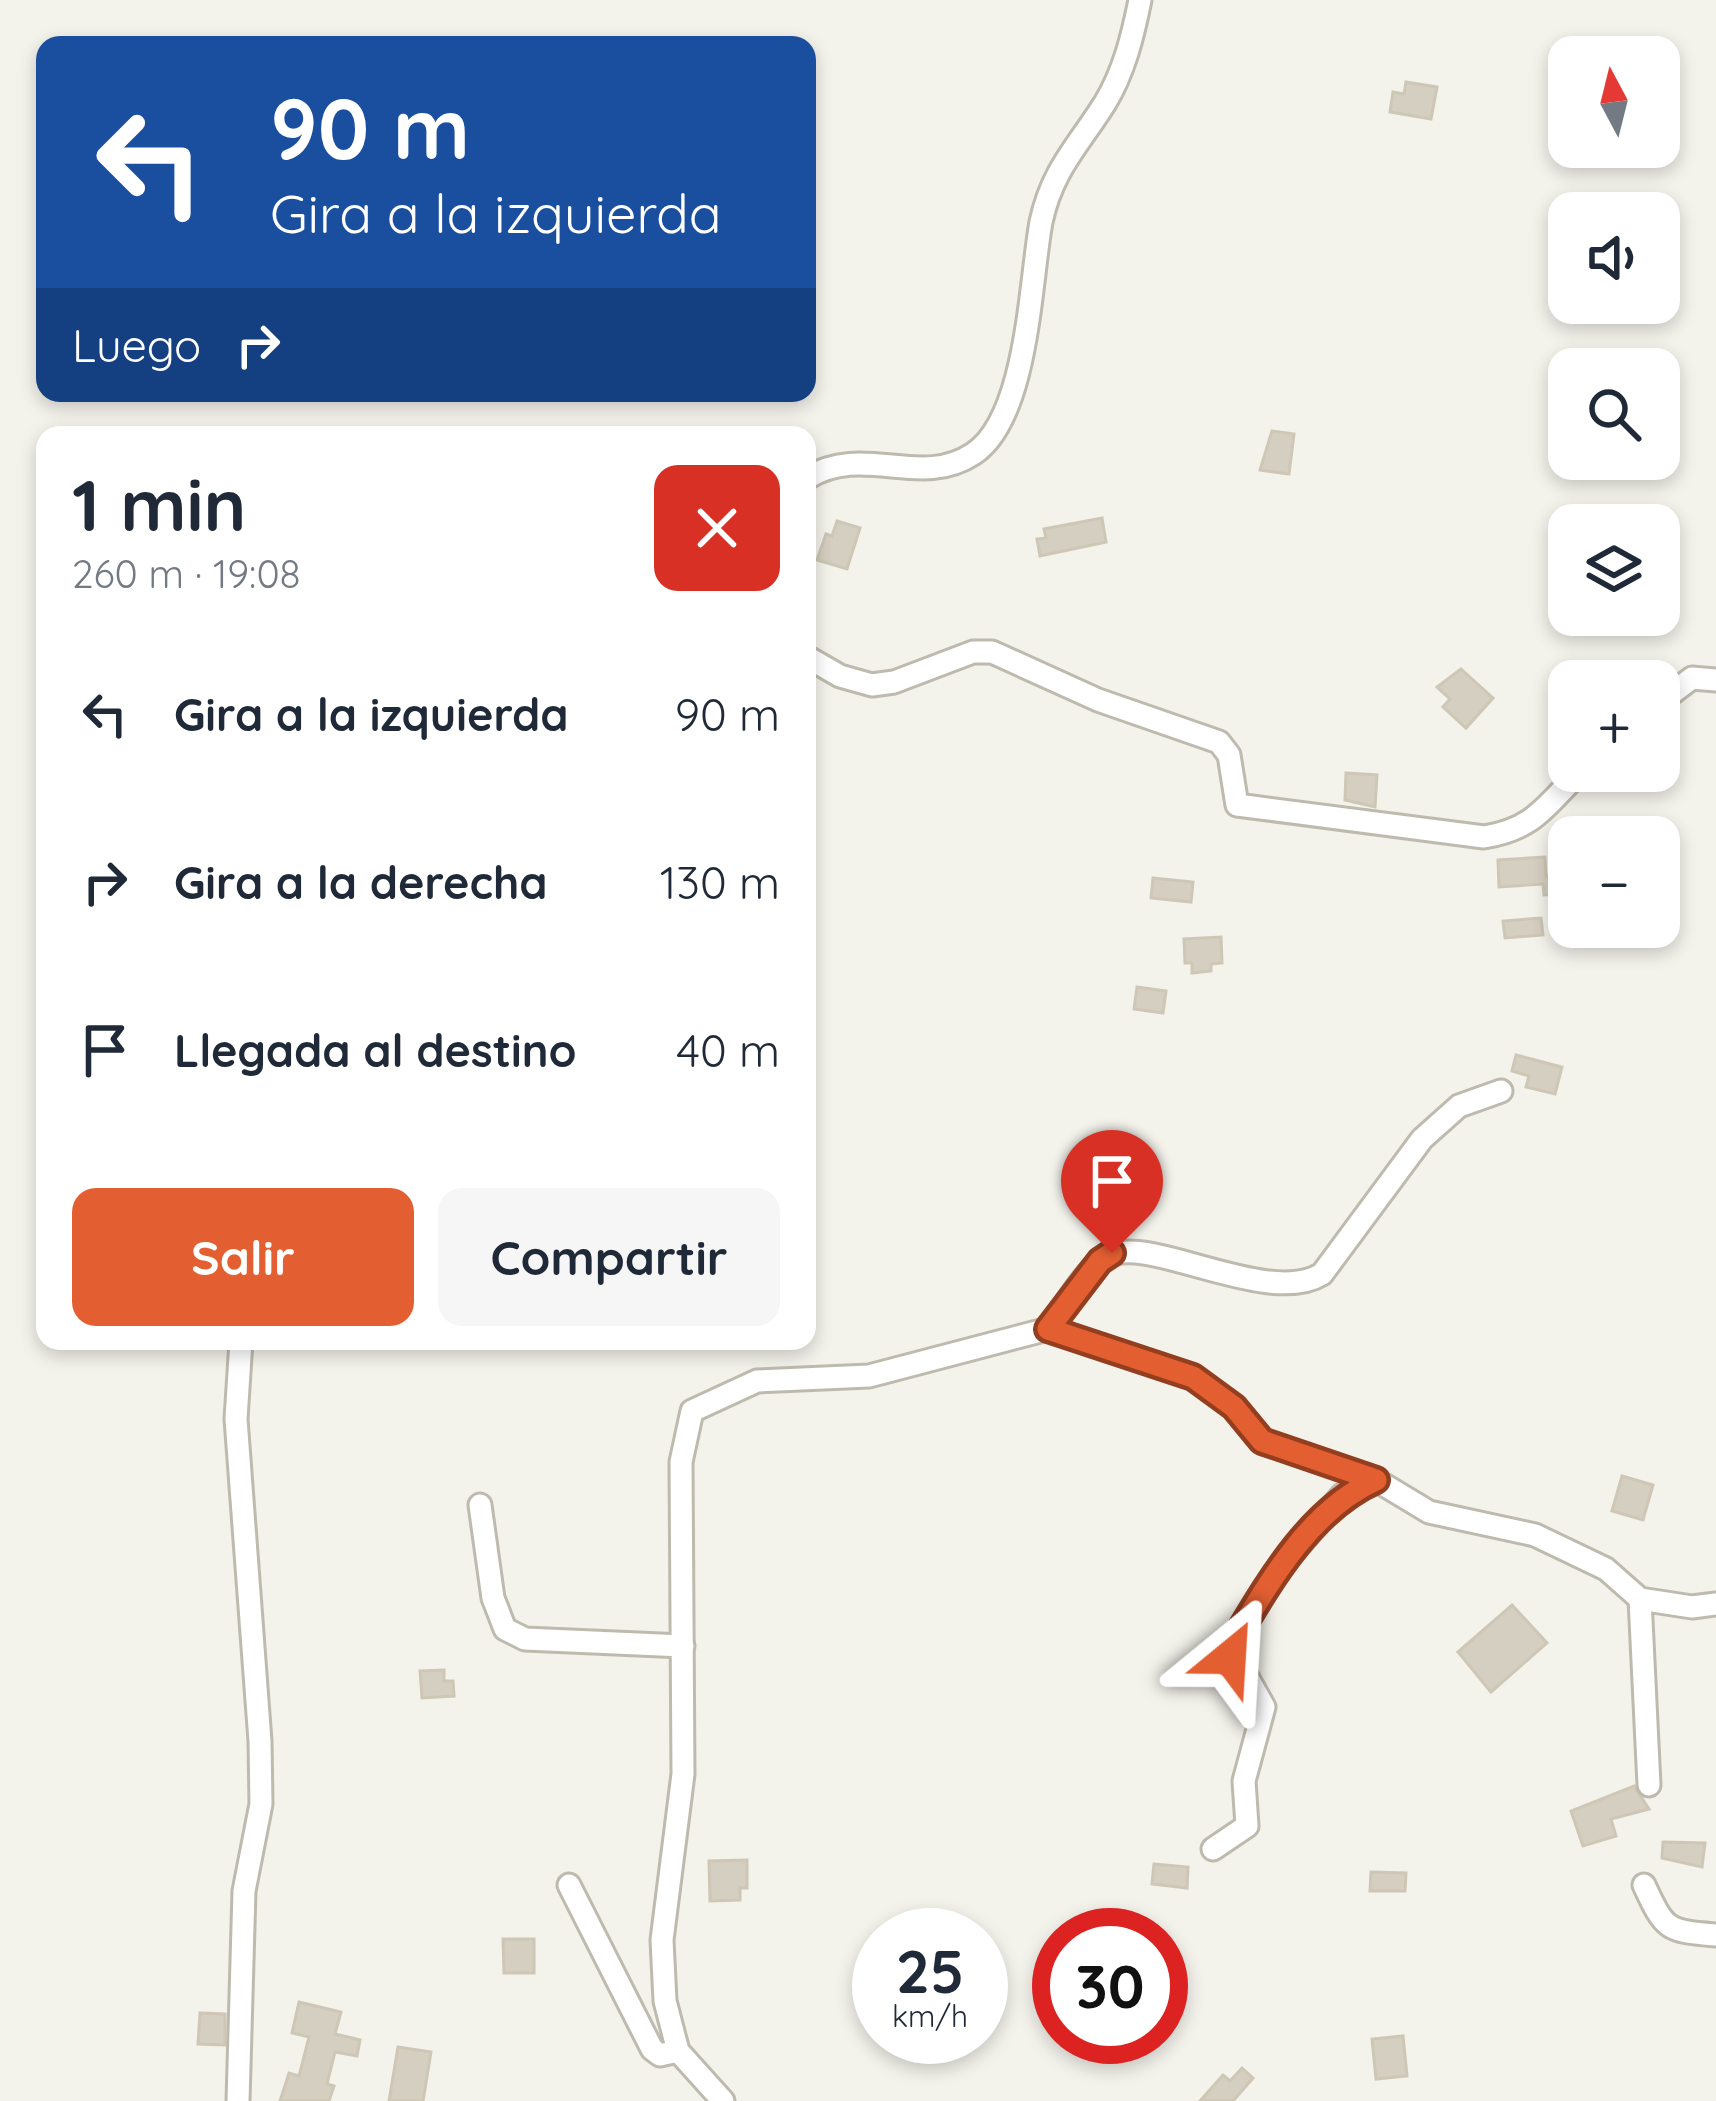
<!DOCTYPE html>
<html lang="es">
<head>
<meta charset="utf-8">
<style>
	body { margin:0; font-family:Quicksand,sans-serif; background:#f6f6f7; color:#1f2937; height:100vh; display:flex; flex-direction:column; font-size:45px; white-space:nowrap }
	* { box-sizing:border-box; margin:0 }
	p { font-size:39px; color:#747a83 }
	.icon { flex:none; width:66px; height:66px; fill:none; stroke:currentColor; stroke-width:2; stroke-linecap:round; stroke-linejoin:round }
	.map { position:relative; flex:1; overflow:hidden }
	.details { position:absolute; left:36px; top:426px; width:780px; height:924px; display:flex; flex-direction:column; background:#fff; border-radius:24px; box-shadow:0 6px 18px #0003 }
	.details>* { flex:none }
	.guide { position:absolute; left:36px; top:36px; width:780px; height:366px; border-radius:24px; box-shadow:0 6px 18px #0003; background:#1a4fa0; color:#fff; overflow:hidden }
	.needle { width:78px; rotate:353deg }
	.controls { position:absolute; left:1548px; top:36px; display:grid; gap:24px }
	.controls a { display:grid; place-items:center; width:132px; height:132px; border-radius:24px; background:#fff; box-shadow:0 6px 18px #0003; font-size:60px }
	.speed { position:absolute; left:852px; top:1908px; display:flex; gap:24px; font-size:60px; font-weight:700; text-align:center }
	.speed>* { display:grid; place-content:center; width:156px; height:156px; border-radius:50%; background:#fff; box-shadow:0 6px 18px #0003; line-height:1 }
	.speed small { font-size:30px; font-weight:400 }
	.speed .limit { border:18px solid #d22; background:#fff; color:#111 }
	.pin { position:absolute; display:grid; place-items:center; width:102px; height:102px; color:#fff; margin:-123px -51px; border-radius:50% 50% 50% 0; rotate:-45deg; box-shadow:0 0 12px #0007 }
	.pin .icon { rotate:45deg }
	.me { position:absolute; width:132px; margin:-66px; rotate:27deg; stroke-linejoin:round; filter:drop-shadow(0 0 9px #0008) }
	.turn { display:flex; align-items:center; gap:42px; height:252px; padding:0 36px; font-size:54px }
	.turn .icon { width:156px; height:156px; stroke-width:2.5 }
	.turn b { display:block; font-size:84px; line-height:102px }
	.then { display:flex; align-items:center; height:114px; padding:0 36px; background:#0003; gap:24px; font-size:45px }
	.round { display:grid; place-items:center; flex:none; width:126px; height:126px; border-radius:24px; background:#f6f6f7 }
	.summary { display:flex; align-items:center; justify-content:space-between; height:204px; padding:0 36px }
	h1 { font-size:72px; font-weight:700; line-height:90px }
	.cta { display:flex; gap:24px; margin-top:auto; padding:24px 36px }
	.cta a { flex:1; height:138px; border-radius:24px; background:#e35f32; color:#fff; font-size:48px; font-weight:700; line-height:138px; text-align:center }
	.cta a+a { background:#f6f6f7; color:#1f2937 }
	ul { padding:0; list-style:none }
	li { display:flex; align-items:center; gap:36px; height:168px; padding:0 36px }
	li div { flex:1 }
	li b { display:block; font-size:45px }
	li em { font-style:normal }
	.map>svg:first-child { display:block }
	.building { fill:#d4cfc1; stroke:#cec7b5; stroke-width:3 }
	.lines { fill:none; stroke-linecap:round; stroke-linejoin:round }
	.minor-casing { stroke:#bebaae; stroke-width:27 }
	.minor { stroke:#fff; stroke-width:21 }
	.route-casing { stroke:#943e20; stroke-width:30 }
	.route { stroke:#e35f32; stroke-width:21 }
</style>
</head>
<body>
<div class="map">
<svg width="1716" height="2101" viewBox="0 0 1716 2101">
	<rect width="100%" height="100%" fill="#f3f2eb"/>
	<g class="building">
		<path d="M 1406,82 L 1437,87 L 1431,119 L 1390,112 L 1393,92 L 1404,94 Z"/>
		<path d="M 1272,431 L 1294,434 L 1289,474 L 1260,470 Z"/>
		<path d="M 1102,518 L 1106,542 L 1040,556 L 1037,539 L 1046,538 L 1044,529 Z"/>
		<path d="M 837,521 L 860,528 L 847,569 L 817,560 L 826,534 L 832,536 Z"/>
		<path d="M 1461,669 L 1493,698 L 1466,728 L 1443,707 L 1450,699 L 1437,687 Z"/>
		<path d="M 1346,773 L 1377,775 L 1375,807 L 1345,800 Z"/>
		<path d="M 1545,857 L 1546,876 L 1561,876 L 1562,894 L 1544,895 L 1543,884 L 1499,887 L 1498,860 Z"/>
		<path d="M 1153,878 L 1193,882 L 1191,902 L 1151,898 Z"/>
		<path d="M 1541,918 L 1543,935 L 1505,938 L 1503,921 Z"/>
		<path d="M 1221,937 L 1222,963 L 1211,964 L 1211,971 L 1192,973 L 1192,963 L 1185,963 L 1184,939 Z"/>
		<path d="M 1137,987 L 1166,991 L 1163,1013 L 1134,1009 Z"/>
		<path d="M 1516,1055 L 1562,1067 L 1555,1094 L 1526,1087 L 1529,1076 L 1512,1071 Z"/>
		<path d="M 1622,1476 L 1653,1485 L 1643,1520 L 1612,1511 Z"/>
		<path d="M 1512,1605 L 1547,1643 L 1491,1692 L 1458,1652 Z"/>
		<path d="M 444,1670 L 444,1681 L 453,1681 L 454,1696 L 422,1698 L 420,1671 Z"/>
		<path d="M 1634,1786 L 1649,1809 L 1611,1819 L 1616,1836 L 1583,1846 L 1571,1811 Z"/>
		<path d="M 1663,1842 L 1705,1843 L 1702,1867 L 1662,1858 Z"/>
		<path d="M 747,1860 L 747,1888 L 740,1888 L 740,1900 L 710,1901 L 709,1861 Z"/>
		<path d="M 1154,1864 L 1188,1867 L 1187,1888 L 1152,1884 Z"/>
		<path d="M 1371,1872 L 1406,1873 L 1405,1891 L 1370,1891 Z"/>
		<path d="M 503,1939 L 534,1939 L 534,1973 L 504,1973 Z"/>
		<path d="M 299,2002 L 341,2012 L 335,2034 L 360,2040 L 357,2056 L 335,2052 L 327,2084 L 334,2086 L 329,2101 L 280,2101 L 289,2073 L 299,2076 L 309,2037 L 292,2033 Z"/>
		<path d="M 200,2013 L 225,2014 L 225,2045 L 198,2044 Z"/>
		<path d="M 1403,2036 L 1407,2076 L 1376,2079 L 1372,2039 Z"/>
		<path d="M 398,2047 L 431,2052 L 423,2101 L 389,2101 Z"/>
		<path d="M 1242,2068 L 1253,2078 L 1233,2101 L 1200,2101 L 1223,2075 L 1230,2081 Z"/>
	</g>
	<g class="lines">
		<defs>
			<g id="minor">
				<path d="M 807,478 C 864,443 920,489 973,454 C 1028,418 1030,282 1041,222 C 1052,170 1078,146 1105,103 C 1124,72 1133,35 1140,0"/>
				<path d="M 807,657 L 840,676 L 872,685 L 894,682 L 973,652 L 992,652 L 1098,700 L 1219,742 L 1229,755 L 1237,805 L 1484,837 C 1535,829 1546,805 1581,771"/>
				<path d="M 1659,703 L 1692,678 L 1716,680"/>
				<path d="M 1048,1329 C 1065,1307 1083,1272 1106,1257 C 1145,1232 1267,1308 1322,1274 L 1422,1139 L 1459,1106 L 1501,1091"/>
				<path d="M 480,1505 L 493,1598 L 505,1629 L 525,1639 L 683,1646"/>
				<path d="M 1640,1599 L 1649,1785"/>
				<path d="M 1213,1849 L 1247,1826 L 1244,1781 L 1264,1707 L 1241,1666 L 1230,1657 L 1231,1645 L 1274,1575 L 1342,1495 L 1376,1480"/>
				<path d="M 569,1885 L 652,2049 L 660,2055 L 678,2051"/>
				<path d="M 1644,1885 C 1665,1930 1666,1931 1716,1935"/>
				<path d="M 238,2101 L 244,1891 L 261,1804 L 260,1741 L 236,1419 L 241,1341"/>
				<path d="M 723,2101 L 678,2051 L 665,2001 L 662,1940 L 683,1774 L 681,1462 L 692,1411 L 757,1381 L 869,1376 L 1048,1329 L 1193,1377 L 1235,1407 L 1262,1441 L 1376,1480 L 1429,1512 L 1535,1535 L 1606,1569 L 1640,1599 L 1692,1607 L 1716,1604"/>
			</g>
		</defs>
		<use href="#minor" class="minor-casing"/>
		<use href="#minor" class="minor"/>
	</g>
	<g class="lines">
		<defs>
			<path id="route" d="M 1112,1253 L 1100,1261 L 1048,1329 L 1193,1377 L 1234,1407 L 1262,1441 L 1376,1480 C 1309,1510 1268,1584 1231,1646 L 1230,1657"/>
		</defs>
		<use href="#route" class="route-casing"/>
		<use href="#route" class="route"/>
	</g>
</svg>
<div class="controls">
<a><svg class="needle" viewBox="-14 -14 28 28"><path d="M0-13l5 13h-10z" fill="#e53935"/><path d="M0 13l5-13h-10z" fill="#747a83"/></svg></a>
<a><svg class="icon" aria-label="sound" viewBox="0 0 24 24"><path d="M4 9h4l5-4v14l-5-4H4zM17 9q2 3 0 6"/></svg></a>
<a><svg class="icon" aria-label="search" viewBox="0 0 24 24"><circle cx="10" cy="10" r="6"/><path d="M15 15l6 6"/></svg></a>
<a><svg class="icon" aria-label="layers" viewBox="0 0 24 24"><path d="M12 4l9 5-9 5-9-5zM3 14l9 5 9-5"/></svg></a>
<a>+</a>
<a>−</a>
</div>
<div class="speed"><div>25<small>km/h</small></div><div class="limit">30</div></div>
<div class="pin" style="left:1112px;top:1253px;background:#d93025"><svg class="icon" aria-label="arrive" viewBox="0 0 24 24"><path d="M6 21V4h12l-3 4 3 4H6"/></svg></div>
<svg class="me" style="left:1230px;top:1657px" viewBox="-20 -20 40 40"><path d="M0-17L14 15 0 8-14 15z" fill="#e35f32" stroke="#fff" stroke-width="4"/></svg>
<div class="guide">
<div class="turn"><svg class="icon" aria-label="left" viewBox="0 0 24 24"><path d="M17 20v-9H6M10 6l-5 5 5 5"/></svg><div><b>90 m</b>Gira a la izquierda</div></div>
<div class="then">Luego<svg class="icon" aria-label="right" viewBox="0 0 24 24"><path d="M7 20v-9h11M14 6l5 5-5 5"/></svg></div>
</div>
<section class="details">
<div class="summary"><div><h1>1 min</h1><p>260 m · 19:08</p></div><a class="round" style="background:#d93025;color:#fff"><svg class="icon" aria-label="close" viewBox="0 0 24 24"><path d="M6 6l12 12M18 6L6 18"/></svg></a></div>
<ul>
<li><svg class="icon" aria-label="left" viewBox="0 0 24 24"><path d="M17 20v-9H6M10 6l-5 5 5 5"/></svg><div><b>Gira a la izquierda</b></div><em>90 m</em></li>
<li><svg class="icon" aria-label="right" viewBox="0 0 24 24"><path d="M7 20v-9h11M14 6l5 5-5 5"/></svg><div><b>Gira a la derecha</b></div><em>130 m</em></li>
<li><svg class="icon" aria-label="arrive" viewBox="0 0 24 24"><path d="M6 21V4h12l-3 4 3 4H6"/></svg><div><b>Llegada al destino</b></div><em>40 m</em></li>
</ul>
<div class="cta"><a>Salir</a><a>Compartir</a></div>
</section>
</div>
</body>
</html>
